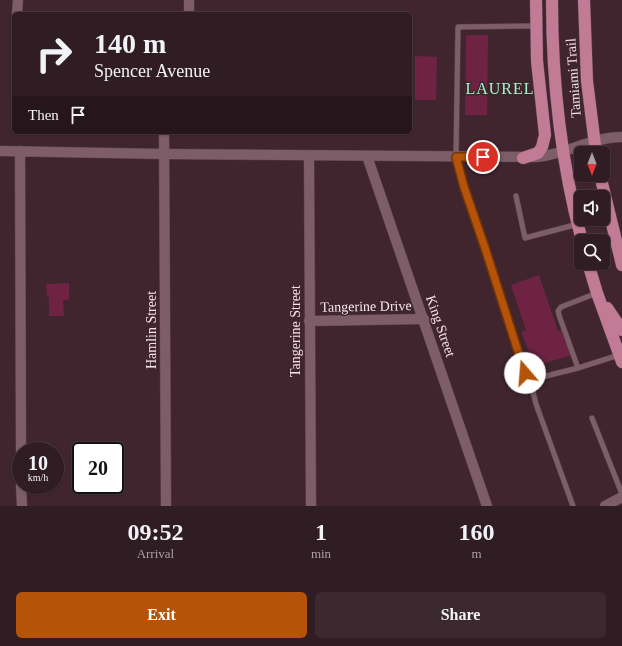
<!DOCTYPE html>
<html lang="en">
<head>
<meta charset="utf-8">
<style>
	body { margin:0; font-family:"Times New Roman",serif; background:#3c2930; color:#f1f3f6; height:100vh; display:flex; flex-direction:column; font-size:15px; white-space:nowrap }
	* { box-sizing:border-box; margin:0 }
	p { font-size:13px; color:#a8a1a6 }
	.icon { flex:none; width:22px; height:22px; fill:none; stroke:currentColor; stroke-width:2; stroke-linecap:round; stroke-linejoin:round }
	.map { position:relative; height:506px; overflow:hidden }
	.sheet { display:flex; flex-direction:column; background:#301c23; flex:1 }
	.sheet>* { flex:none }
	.banner { position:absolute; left:12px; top:12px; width:400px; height:122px; border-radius:6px; box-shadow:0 1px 3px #0004,0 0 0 1px #4b3a41; background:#301c23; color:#f1f3f6; overflow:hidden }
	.needle { width:26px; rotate:180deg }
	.fabs { position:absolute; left:574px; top:146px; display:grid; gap:8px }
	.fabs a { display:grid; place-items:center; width:36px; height:36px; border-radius:6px; background:#301c23; box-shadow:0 1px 3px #0004,0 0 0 1px #4b3a41; font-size:20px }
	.speed { position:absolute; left:12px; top:442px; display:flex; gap:8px; font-size:20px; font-weight:700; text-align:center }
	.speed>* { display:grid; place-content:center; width:52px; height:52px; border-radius:50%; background:#301c23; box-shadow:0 1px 3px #0004,0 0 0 1px #4b3a41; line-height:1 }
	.speed small { font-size:10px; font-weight:400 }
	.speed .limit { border:2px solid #111; border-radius:6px; background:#fff; color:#111 }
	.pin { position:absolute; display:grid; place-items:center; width:34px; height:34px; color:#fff; margin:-17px; border:2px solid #fff; border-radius:50%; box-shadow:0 1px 4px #0007 }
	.me { position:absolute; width:44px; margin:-22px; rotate:342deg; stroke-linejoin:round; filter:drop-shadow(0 0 3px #0008) }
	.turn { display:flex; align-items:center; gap:14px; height:84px; padding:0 16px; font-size:18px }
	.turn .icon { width:52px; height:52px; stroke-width:2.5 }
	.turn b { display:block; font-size:28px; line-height:34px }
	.then { display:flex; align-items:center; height:38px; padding:0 16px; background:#0003; gap:8px; font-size:15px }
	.eta { display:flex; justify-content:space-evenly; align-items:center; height:68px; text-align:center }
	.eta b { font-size:24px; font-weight:600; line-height:28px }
	.cta { display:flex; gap:8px; margin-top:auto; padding:8px 16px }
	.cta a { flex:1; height:46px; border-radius:6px; background:#b45309; color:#fff; font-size:16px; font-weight:600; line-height:46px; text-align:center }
	.cta a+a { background:#3c2930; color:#f1f3f6 }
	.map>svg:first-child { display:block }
	.building { fill:#6e2344 }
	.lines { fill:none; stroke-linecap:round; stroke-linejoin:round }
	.lane-casing { stroke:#584149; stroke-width:6 }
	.street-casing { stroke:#584149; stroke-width:11 }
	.primary-casing { stroke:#584149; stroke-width:13 }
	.lane { stroke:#7c5d68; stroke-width:5 }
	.street { stroke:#7c5d68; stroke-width:10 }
	.primary { stroke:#c17b95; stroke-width:12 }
	.route-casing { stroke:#753606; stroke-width:10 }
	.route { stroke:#b45309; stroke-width:7 }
	.labels { text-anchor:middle; stroke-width:3; stroke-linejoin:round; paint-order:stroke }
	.street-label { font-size:14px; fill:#f6e4e9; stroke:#40252f }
	.quarter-label { font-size:16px; letter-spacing:1px; fill:#a6f5c7; stroke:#40252f }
</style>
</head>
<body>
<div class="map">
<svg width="622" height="506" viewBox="0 0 622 506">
	<rect width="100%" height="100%" fill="#40252f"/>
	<g class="building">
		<path d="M 466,35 L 488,35 L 487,115 L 465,115 Z"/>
		<path d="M 415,56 L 437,57 L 436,100 L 415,100 Z"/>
		<path d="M 539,275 L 558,331 L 562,330 L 571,355 L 535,366 L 521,332 L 526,330 L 511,285 Z"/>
		<path d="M 69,283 L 69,300 L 63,300 L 64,316 L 49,316 L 49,297 L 47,297 L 46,284 Z"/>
	</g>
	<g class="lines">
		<defs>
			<g id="lane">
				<path d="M 536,26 L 458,27 L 456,157 L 464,187 L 485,248 L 525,373 L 532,378 L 538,378 L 578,368"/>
				<path d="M 516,196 L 525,238 L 578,224"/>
				<path d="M 597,293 L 561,307 L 558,311 L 560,318 L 578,368 L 619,355"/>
				<path d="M 529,376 L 536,404 L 573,506"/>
				<path d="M 592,418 L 622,494"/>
			</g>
			<g id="street">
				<path d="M 17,14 L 18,0"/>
				<path d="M 189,14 L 189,0"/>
				<path d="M 164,132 L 166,506"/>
				<path d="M 0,151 L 164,154 L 537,157 C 566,154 593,137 622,137"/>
				<path d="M 20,151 L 21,451"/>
				<path d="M 309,156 L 311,506"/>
				<path d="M 367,156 L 487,506"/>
				<path d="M 309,321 L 424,319"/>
				<path d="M 21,485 L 22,506"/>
				<path d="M 605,506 L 622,497"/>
			</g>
			<g id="primary">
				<path d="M 552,0 C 552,81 561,163 582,241"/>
				<path d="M 584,0 L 587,81 L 596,153"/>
				<path d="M 523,158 L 538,153 L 542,147 L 545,135 L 537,61 L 536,0"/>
				<path d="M 600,175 L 622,265"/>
				<path d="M 588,263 L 597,293 L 622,362"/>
				<path d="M 607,308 L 622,330"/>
			</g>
		</defs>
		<use href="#lane" class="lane-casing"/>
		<use href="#street" class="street-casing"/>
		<use href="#primary" class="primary-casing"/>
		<use href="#lane" class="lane"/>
		<use href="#street" class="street"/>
		<use href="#primary" class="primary"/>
	</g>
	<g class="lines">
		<defs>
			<path id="route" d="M 483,157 L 456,157 L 464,187 L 485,248 L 525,373"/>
		</defs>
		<use href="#route" class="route-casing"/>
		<use href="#route" class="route"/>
	</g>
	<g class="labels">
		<g class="street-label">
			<text transform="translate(573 78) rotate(-94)" y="5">Tamiami Trail</text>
			<text transform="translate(366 306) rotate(-1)" y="5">Tangerine Drive</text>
			<text transform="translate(441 326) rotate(71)" y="5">King Street</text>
			<text transform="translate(151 330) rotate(-90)" y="5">Hamlin Street</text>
			<text transform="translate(295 331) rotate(-90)" y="5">Tangerine Street</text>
		</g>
		<g class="quarter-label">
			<text x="500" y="94">LAUREL</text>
		</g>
	</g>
</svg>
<div class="fabs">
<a><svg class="needle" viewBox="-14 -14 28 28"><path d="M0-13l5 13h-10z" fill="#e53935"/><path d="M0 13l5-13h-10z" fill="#a8a1a6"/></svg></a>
<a><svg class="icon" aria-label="sound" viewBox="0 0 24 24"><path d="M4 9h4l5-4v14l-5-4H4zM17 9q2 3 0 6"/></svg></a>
<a><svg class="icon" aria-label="search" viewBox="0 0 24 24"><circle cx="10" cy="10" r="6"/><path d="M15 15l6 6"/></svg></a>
</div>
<div class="speed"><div>10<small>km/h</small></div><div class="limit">20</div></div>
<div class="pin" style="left:483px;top:157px;background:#d93025"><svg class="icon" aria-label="arrive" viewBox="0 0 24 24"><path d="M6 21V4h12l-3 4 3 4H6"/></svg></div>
<svg class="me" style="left:525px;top:373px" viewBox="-20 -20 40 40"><circle r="19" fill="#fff"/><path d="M0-13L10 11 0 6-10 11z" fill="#b45309"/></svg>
<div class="banner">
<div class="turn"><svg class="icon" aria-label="right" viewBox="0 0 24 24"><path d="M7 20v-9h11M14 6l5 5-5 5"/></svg><div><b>140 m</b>Spencer Avenue</div></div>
<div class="then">Then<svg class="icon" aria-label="arrive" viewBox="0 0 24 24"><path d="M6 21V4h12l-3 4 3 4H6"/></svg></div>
</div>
</div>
<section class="sheet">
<div class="eta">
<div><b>09:52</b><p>Arrival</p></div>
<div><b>1</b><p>min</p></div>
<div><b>160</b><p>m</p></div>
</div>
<div class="cta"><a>Exit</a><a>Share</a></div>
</section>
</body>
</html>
